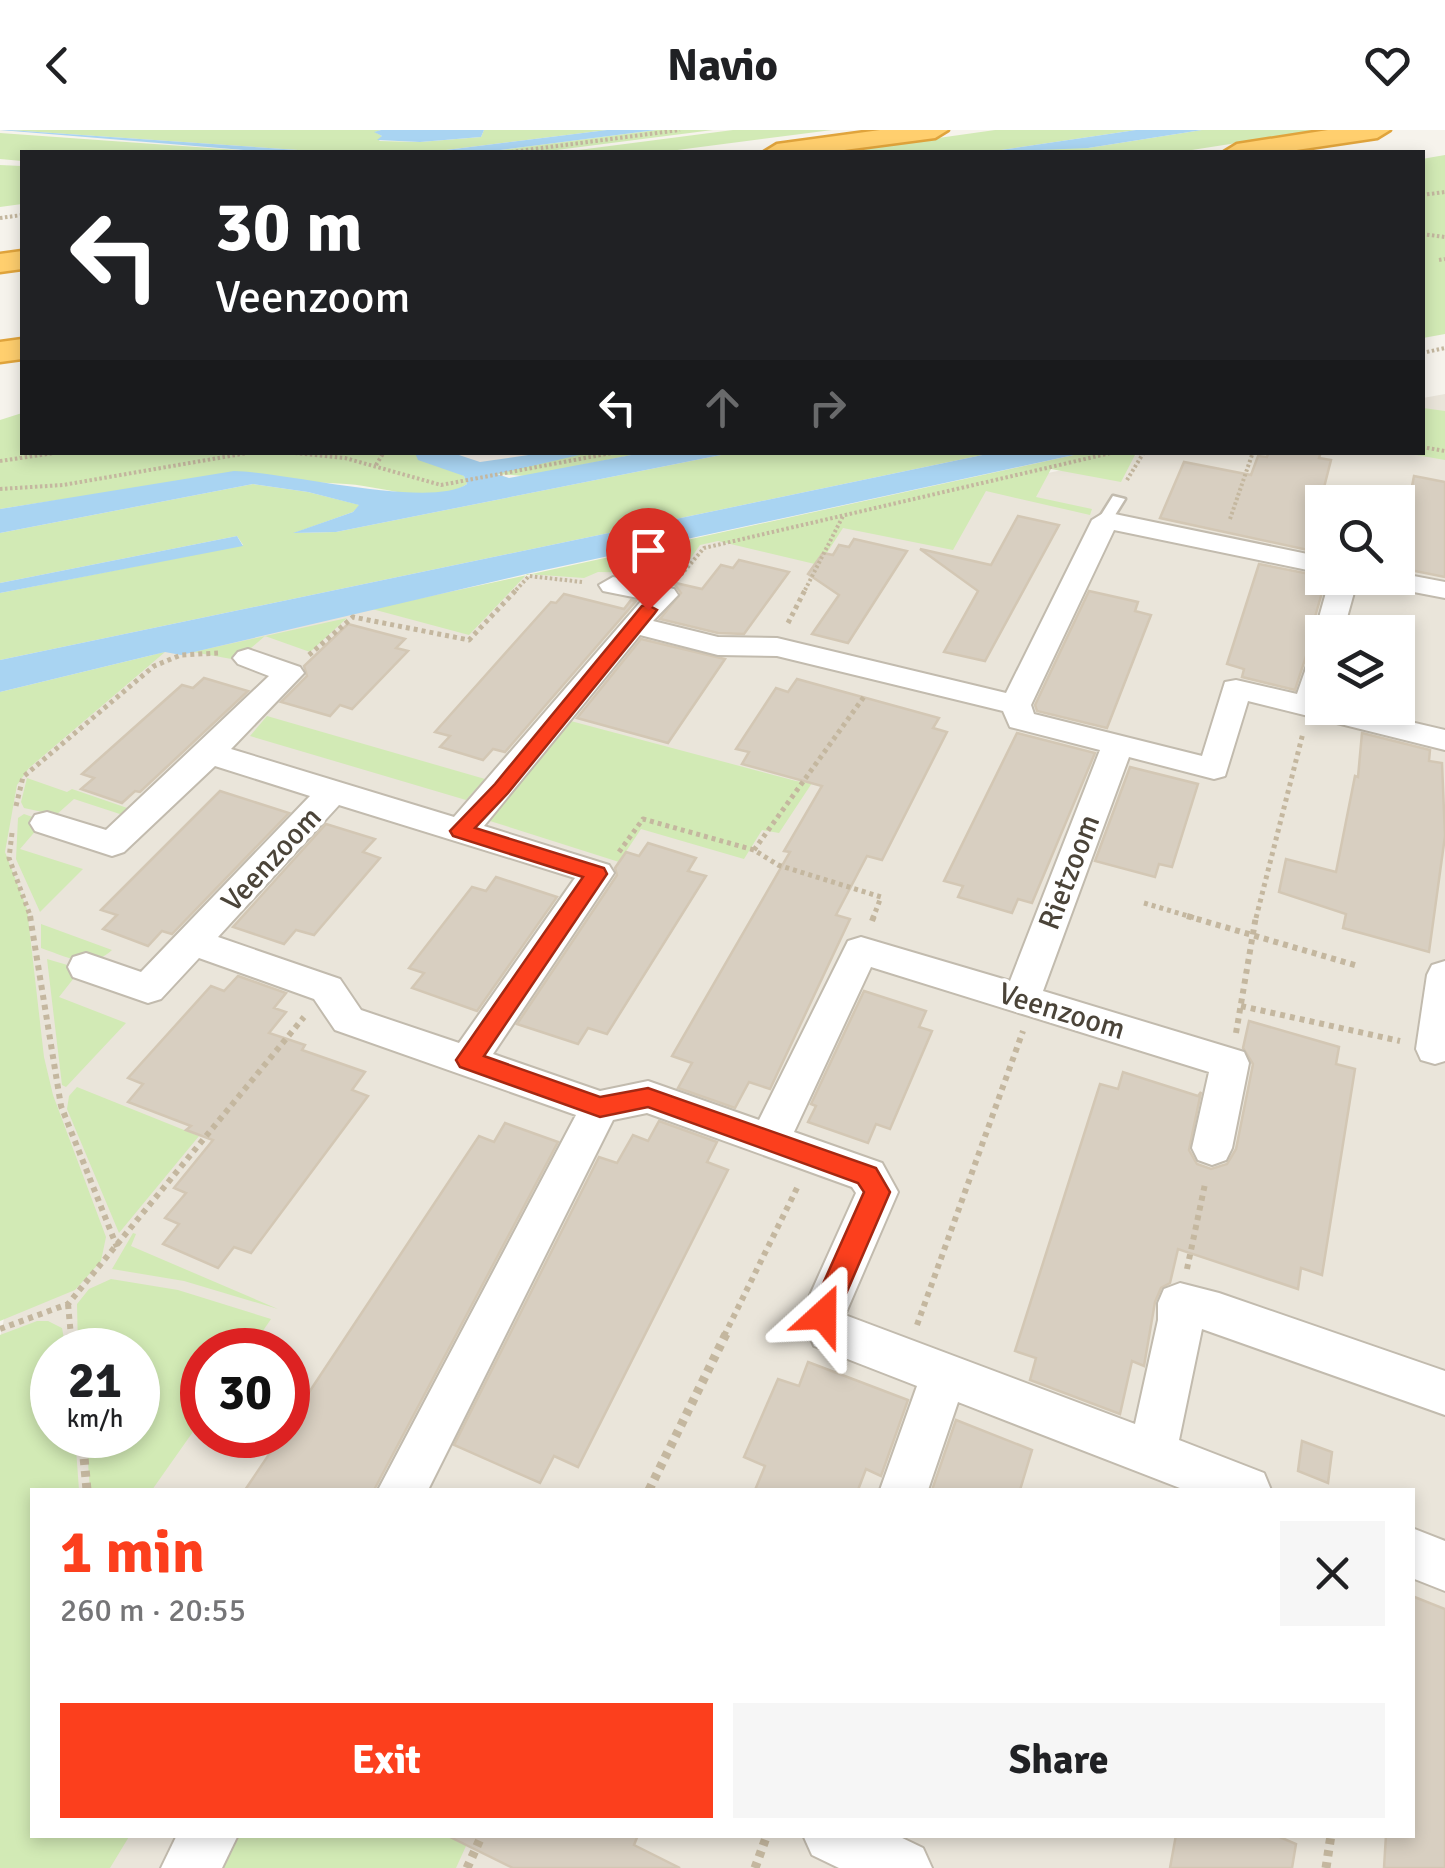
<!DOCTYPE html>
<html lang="en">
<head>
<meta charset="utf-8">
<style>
	body { margin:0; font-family:Signika,sans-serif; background:#f6f6f6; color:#202124; height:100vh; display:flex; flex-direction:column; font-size:38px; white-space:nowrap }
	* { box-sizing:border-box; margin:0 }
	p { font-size:32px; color:#757577 }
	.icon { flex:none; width:55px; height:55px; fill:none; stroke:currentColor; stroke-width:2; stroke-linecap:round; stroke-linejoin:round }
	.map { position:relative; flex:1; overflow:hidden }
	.panel { position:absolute; left:30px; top:1358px; width:1385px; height:350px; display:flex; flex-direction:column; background:#fff; border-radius:0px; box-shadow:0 5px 15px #0003 }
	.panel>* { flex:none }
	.guide { position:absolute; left:20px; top:20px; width:1405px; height:305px; border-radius:0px; box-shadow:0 5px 15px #0003; background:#202124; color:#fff; overflow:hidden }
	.controls { position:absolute; left:1305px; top:355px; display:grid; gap:20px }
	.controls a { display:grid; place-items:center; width:110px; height:110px; border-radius:0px; background:#fff; box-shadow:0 5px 15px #0003; font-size:50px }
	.speed { position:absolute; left:30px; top:1198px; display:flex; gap:20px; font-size:50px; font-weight:700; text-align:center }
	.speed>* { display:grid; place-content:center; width:130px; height:130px; border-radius:50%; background:#fff; box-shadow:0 5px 15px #0003; line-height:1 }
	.speed small { font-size:25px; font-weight:400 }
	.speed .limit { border:15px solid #d22; background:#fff; color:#111 }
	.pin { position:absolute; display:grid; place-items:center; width:85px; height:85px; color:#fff; margin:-102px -42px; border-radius:50% 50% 50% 0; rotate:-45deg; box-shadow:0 0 10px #0007 }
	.pin .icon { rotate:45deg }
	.me { position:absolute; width:110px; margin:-55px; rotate:24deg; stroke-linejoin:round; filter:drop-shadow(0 0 8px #0008) }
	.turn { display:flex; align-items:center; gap:35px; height:210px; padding:0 30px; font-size:45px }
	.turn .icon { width:130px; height:130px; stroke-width:2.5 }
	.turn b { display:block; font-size:70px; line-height:85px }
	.lanes { display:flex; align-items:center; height:95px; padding:0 30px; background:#0003; justify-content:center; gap:50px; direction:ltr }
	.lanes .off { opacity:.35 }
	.round { display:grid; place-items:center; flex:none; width:105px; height:105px; border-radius:0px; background:#f6f6f6 }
	.headline { display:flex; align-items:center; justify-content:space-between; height:170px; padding:0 30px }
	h1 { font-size:60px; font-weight:700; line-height:75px; color:#fc3f1d }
	.cta { display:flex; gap:20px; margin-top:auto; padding:20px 30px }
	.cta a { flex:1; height:115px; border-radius:0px; background:#fc3f1d; color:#fff; font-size:40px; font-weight:700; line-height:115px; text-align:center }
	.cta a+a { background:#f6f6f6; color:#202124 }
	header { display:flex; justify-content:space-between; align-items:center; height:130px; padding:0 30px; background:#fff; font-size:45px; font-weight:700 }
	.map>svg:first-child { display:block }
	.residential { fill:#eae5da; fill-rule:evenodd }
	.green { fill:#d2eab5 }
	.water { fill:#a9d4f2 }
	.building { fill:#d8cfc1; stroke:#d3c7b4; stroke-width:2.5 }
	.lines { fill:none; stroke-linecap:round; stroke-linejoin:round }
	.service-casing { stroke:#c2bbae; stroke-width:5 }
	.minor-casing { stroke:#c2bbae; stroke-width:4 }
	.motorway-casing { stroke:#e0a43c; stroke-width:5 }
	.path-far3 { stroke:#c4b79f; stroke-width:4; stroke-dasharray:2.5 2.5; stroke-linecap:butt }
	.path-far2 { stroke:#c4b79f; stroke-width:5; stroke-dasharray:4 4; stroke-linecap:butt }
	.path-far1 { stroke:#c4b79f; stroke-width:6; stroke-dasharray:5 5; stroke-linecap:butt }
	.path { stroke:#c4b79f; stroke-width:9; stroke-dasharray:6 6; stroke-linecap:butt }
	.service { fill:#fff; fill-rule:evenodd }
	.minor { fill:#fff; fill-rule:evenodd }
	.motorway { fill:#ffcf6e; fill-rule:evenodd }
	.route { fill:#fc3f1d; stroke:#a42913; stroke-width:2.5 }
	.labels { text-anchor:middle; stroke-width:8; stroke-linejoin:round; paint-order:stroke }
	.street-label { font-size:30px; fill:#4b4439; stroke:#fff }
</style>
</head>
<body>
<header><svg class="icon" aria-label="back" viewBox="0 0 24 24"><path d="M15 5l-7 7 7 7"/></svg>Navio<svg class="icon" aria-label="heart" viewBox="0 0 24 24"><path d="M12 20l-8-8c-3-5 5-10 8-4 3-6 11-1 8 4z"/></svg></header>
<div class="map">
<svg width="1445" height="1738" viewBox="0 0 1445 1738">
	<rect width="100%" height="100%" fill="#f6f3ec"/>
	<path class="residential" d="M 1445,264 L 1445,1738 L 0,1738 L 0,1208 L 48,977 L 0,736 L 14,649 L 160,519 L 1149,323 L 1422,322 L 1423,268 ZM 1322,372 L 1398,372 L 1398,448 L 1322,448 ZM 1322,502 L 1398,502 L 1398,578 L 1322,578 ZM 52,1220 L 138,1220 L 138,1305 L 52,1305 ZM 202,1220 L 288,1220 L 288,1305 L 202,1305 ZM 32,1360 L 1412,1360 L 1412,1705 L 32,1705 Z"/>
	<g class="green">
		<path d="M 9,0 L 381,0 L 375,2 L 382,6 L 379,11 L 420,12 L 481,7 L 484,0 L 607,0 L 430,22 L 327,22 Z"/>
		<path d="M 656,0 L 713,0 L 541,22 L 485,22 Z"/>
		<path d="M 733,0 L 832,0 L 662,22 L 563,22 Z"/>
		<path d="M 995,0 L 1136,0 L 988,22 L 839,22 Z"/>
		<path d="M 1202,0 L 1321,0 L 1179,22 L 1029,22 L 1061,17 L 1088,18 Z"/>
		<path d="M 0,3 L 267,22 L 22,22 L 22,31 L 0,29 Z"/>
		<path d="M 1445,25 L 1445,204 L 1423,208 L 1422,29 Z"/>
		<path d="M 0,35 L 22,36 L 22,74 L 0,77 Z"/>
		<path d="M 1423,278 L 1445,281 L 1445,330 L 1405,323 L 1422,322 Z"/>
		<path d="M 22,283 L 22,322 L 420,323 L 464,346 L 467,354 C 434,377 383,356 346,354 C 231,346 114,361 0,379 L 0,290 Z"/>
		<path d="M 588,323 L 642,323 L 526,346 L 497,344 L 500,340 Z"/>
		<path d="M 731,323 L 992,323 L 0,530 L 0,463 L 243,415 L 237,406 L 0,453 L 0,403 L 253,354 L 308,362 L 360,375 L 353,382 L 294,403 L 336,402 Z"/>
		<path d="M 1083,323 L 1136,323 L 1121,352 L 1051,339 L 1036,367 L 1092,379 L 1090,385 L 986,361 L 953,420 L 843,398 L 819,435 L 718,411 L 700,415 L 673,453 L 671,449 L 652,443 L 598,442 L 584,448 L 527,444 L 469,505 L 372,479 Z"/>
		<path d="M 347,488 L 310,522 L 265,506 L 237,530 L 193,522 Z"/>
		<path d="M 165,522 L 29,638 L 17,655 L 5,722 L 27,779 L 44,927 L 53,965 L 106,1107 L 101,1131 L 75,1160 L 0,1191 L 0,562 Z"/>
		<path d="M 267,586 L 485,649 L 466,670 L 250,606 Z"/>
		<path d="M 567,590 L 796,651 L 812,653 L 779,703 L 762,700 L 744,729 L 641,699 L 619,732 L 490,691 Z"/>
		<path d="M 27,648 L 67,662 L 72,659 L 139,682 L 132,688 L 74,669 L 56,685 L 24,678 L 21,672 Z"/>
		<path d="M 24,684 L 44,691 L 20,719 L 83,739 L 40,782 L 16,729 L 18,688 Z"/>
		<path d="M 41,794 L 112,820 C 90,841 67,827 41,818 Z"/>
		<path d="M 47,829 L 81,839 L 59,867 L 126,893 L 66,957 L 62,955 Z"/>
		<path d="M 77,957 L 199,1006 L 119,1103 L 67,979 L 69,966 Z"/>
		<path d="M 133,1103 L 136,1104 L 131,1116 L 278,1179 L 184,1151 L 112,1139 Z"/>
		<path d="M 111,1149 L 178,1160 L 271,1189 L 250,1220 L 202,1220 L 202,1289 L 152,1360 L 90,1360 L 86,1305 L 138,1305 L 138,1220 L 78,1220 L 77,1174 L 89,1159 Z"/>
		<path d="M 37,1191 L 48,1191 L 62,1198 L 66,1220 L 52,1220 L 52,1305 L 75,1305 L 79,1360 L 32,1360 L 32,1705 L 130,1705 L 110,1738 L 0,1738 L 0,1205 Z"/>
		<path d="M 231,1705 L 471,1705 L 456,1738 L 213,1738 Z"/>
	</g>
	<g class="water">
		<path d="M 0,0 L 9,0 L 327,22 L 267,22 Z"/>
		<path d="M 381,0 L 484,0 L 481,7 L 420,12 L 377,10 L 382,6 L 374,2 Z"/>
		<path d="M 607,0 L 656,0 L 485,22 L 430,22 Z"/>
		<path d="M 1136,0 L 1202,0 L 1088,18 L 988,22 Z"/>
		<path d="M 415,323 L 453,323 L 480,332 L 542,323 L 588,323 L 497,344 L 509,348 L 642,323 L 731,323 L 336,402 L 293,403 L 353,382 L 359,375 L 308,362 L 253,354 L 0,403 L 0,379 L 234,341 C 287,342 430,379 467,354 L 464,346 L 418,330 Z"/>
		<path d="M 992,323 L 1083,323 L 526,444 L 181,525 L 165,522 L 0,562 L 0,530 Z"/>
		<path d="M 237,406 L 243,416 L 0,463 L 0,453 Z"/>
	</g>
	<g class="building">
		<path d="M 1269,322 L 1321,322 L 1319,328 L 1331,330 L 1308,420 L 1160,388 L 1184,332 L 1251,345 L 1258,326 L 1267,327 Z"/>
		<path d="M 1414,346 L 1445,352 L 1445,447 L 1410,440 L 1411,431 L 1398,428 Z"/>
		<path d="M 1018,386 L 1059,395 L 985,531 L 944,522 L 978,461 L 920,419 L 991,435 Z"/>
		<path d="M 854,409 L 907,421 L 848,513 L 812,504 L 839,465 L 808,444 L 823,423 L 833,425 L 839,415 L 849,417 Z"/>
		<path d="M 739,430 L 789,442 L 744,504 L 718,503 L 660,489 L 681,463 L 675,455 L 647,450 L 650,447 L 702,459 L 721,435 L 733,438 Z"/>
		<path d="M 1259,434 L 1320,446 L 1319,450 L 1325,452 L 1311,501 L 1317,509 L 1315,516 L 1308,520 L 1295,560 L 1242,547 L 1244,539 L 1227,534 Z"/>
		<path d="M 1089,461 L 1138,472 L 1135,481 L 1151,485 L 1107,598 L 1037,581 L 1035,575 Z"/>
		<path d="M 564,464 L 624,479 L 631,470 L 636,471 L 505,622 L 493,619 L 483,630 L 440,617 L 450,606 L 435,602 L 551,472 L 556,473 Z"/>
		<path d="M 348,494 L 405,509 L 396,518 L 408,521 L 352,579 L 340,575 L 330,586 L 281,572 L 307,546 L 304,536 Z"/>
		<path d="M 641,509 L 725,529 L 668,613 L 577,588 Z"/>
		<path d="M 204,548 L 248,561 L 140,662 L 135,661 L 122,673 L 81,659 L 94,648 L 82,644 L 182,555 L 193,558 Z"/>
		<path d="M 797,549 L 939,588 L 933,598 L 947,602 L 882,730 L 867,726 L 836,785 L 850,789 L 770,959 L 749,952 L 735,978 L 678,958 L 692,933 L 672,926 L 790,722 L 784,721 L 822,656 L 742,634 L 749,622 L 736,619 L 776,558 L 788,562 Z"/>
		<path d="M 1017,603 L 1095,623 L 1032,773 L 1018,769 L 1012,783 L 958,767 L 963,756 L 944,751 Z"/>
		<path d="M 1362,603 L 1430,620 L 1429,631 L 1442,633 L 1445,706 L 1429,822 L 1343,798 L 1346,784 L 1279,762 L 1286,729 L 1336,742 L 1355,646 L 1358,647 Z"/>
		<path d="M 1130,637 L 1198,654 L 1172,737 L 1159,734 L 1155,747 L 1095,731 Z"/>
		<path d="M 220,661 L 289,683 L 172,804 L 162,801 L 148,816 L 103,799 L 117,785 L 101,780 Z"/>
		<path d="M 326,694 L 375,709 L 363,722 L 380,728 L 314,805 L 296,800 L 284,814 L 233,797 Z"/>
		<path d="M 648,713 L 696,728 L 688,741 L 706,746 L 607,904 L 588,898 L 578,914 L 517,894 L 617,745 L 615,738 L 626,722 L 639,726 Z"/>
		<path d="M 496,747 L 557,767 L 477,881 L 412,858 L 424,843 L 409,838 L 472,757 L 486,761 Z"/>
		<path d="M 238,846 L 286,863 L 274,878 L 286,882 L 269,903 L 305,915 L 302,920 L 365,942 L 352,960 L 368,966 L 251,1123 L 234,1117 L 218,1138 L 163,1114 L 179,1094 L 165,1088 L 186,1063 L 174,1058 L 213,1010 L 186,1000 L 191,996 L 128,972 L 143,954 L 128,948 L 211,856 L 224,861 Z"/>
		<path d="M 864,861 L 926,881 L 919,897 L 932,901 L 890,999 L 876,994 L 868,1013 L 808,992 L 816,976 L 811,974 Z"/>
		<path d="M 1249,891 L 1339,917 L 1336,934 L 1355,939 L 1322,1145 L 1301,1138 L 1298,1159 L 1178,1119 L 1170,1153 L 1161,1158 L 1155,1172 L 1144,1236 L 1132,1231 L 1120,1284 L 1030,1250 L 1036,1228 L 1015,1221 L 1100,954 L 1118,959 L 1123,942 L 1198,966 L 1201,962 L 1189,1020 L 1197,1034 L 1211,1039 L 1227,1034 L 1236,1019 L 1253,934 L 1243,918 Z"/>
		<path d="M 659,991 L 717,1012 L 707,1032 L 728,1040 L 578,1337 L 554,1326 L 540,1353 L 454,1315 L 599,1027 L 617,1033 L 633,1005 L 648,1011 Z"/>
		<path d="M 505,993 L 558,1012 L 374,1360 L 245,1360 L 282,1305 L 288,1305 L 290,1291 L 479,1006 L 494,1012 Z"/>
		<path d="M 808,1232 L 908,1270 L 881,1346 L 866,1339 L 858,1360 L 755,1360 L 765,1336 L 744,1327 L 778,1249 L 799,1256 Z"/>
		<path d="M 956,1290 L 1032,1320 L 1020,1360 L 932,1360 Z"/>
		<path d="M 1302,1311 L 1332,1322 L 1328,1353 L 1298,1341 Z"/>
		<path d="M 1412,1466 L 1445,1479 L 1445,1738 L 1384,1738 L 1386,1705 L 1412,1705 Z"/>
		<path d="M 446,1705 L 638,1705 L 634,1715 L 680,1738 L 513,1738 Z"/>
		<path d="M 1176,1705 L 1275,1705 L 1296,1714 L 1292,1738 L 1170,1738 Z"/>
	</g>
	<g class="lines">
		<defs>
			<path id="service" d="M 1113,366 L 1125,369 L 1110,393 L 1100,393 L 1098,390 Z"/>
			<g id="minor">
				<path d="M 1105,382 L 1322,427 L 1322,443 L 1114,400 L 1031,575 L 1034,584 L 1202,626 L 1225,552 L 1236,550 L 1297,564 L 1312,521 L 1322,518 L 1322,578 L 1351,578 L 1445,600 L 1445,620 L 1248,571 L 1225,646 L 1214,649 L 1129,627 L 1043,861 L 1244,922 L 1249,933 L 1232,1018 L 1226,1030 L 1212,1035 L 1198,1030 L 1192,1018 L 1209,942 L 871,837 L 794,1002 L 882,1033 L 898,1062 L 845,1185 L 1135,1294 L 1158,1190 L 1158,1173 L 1164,1159 L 1180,1153 L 1219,1163 L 1445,1241 L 1445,1285 L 1202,1199 L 1179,1310 L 1264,1343 L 1271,1360 L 1185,1360 L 958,1272 L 928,1360 L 880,1360 L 917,1256 L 814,1216 L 801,1185 L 856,1063 L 852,1057 L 647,983 L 613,990 L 428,1360 L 378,1360 L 576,985 L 335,900 L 314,869 L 199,828 L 161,869 L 148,873 L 73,847 L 68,837 L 73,827 L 86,823 L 141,842 L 310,666 L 215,636 L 124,722 L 112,726 L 35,701 L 30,693 L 35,685 L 47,682 L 106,700 L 269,546 L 238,534 L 233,528 L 238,522 L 248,519 L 300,537 L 304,543 L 231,619 L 454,687 L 643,469 L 603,461 L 599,455 L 613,447 L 674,459 L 678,465 L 653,491 L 718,507 L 777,508 L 1006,563 L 1092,390 ZM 640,505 L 718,525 L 777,526 L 1003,581 L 1010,597 L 1100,620 L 1010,851 L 861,807 L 848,811 L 759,990 L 648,951 L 600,961 L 493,924 L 614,743 L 609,735 L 484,696 ZM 339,675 L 575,748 L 459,913 L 361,880 L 340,849 L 218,807 Z"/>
				<path d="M 1398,443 L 1445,452 L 1445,468 L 1372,454 L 1368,448 L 1398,448 Z"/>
				<path d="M 1330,448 L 1358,448 L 1343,502 L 1322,502 L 1322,509 L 1315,502 Z"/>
				<path d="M 1445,831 L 1445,931 L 1435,934 L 1421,930 L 1416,919 L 1427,845 L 1432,835 Z"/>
				<path d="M 1412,1398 L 1445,1411 L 1445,1461 L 1412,1448 Z"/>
				<path d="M 177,1705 L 238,1705 L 222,1738 L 161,1738 Z"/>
				<path d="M 803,1705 L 896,1705 L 923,1718 L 932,1738 L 839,1738 L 812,1725 Z"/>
			</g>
			<g id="motorway">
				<path d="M 880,0 L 948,0 L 935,8 L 829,22 L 764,22 L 777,14 Z"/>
				<path d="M 1328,0 L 1390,0 L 1377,8 L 1283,22 L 1224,22 L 1237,14 Z"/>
				<path d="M 22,121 L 22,139 L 0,142 L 0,124 Z"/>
				<path d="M 22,209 L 22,229 L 0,232 L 0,212 Z"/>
			</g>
		</defs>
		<use href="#service" class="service-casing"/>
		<use href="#minor" class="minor-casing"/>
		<use href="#motorway" class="motorway-casing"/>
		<g class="path-far3">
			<path d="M 511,22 L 680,0"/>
			<path d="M 1422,65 L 1445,62"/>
			<path d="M 0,88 L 22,85"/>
			<path d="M 1422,104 L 1445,107"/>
			<path d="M 1439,130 L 1445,129"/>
			<path d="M 1422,223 L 1445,218"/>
			<path d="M 1422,317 L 1445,321"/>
			<path d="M 285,322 L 345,328 L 441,355 L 617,322"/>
			<path d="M 0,331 L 61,322"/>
			<path d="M 376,335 L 384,322"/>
			<path d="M 1127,350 L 1144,322"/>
			<path d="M 0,359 L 63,355 L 253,322"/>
			<path d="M 1230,389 L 1253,322"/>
			<path d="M 681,445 L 704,418 L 1115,322"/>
			<path d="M 516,460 L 529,446 L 582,452"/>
			<path d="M 805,460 L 843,386"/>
		</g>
		<g class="path-far2">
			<path d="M 788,493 L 806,458"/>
			<path d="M 309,525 L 353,487 L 469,510 L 518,458"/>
			<path d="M 16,676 L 23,647 L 154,536 L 181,525 L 218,523"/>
			<path d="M 12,703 L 9,728 L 31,788"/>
			<path d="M 754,720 L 866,564"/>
			<path d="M 619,722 L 643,689 L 754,720 L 778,735 L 881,767 L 873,788"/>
			<path d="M 1144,773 L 1195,788"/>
			<path d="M 1256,788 L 1303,603"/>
		</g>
		<g class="path-far1">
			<path d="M 30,786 L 61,976 L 117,1117"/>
			<path d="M 1187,786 L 1358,836"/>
			<path d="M 872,791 L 874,786"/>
			<path d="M 1241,876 L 1400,911"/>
			<path d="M 1236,903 L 1256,786"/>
			<path d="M 1187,1139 L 1205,1054"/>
			<path d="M 68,1174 L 71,1206"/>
			<path d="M 917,1195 L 1023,901"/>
			<path d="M 0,1199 L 68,1174 L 304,887"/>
			<path d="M 724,1206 L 799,1054"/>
		</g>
		<g class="path">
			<path d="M 71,1204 L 73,1220"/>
			<path d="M 82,1305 L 87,1360"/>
			<path d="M 649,1360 L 726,1204"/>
			<path d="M 467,1738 L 482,1705"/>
			<path d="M 755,1738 L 767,1705"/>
			<path d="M 1326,1738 L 1331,1705"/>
		</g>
		<use href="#service" class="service"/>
		<use href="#minor" class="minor"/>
		<use href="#motorway" class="motorway"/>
	</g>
	<path class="route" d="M 648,475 L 657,480 L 654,484 L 508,663 L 475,698 L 604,738 L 607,744 L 484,926 L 600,967 L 648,958 L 876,1038 L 890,1062 L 833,1194 L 823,1197 L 813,1194 L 809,1185 L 864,1062 L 858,1053 L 648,977 L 600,987 L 460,937 L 456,930 L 583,747 L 453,706 L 450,701 L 495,654 L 642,476 Z"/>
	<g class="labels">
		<g class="street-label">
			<text transform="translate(271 729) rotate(-47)" y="10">Veenzoom</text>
			<text transform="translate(1069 742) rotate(-69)" y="10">Rietzoom</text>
			<text transform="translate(1062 881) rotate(17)" y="10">Veenzoom</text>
		</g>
	</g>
</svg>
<div class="controls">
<a><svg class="icon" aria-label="search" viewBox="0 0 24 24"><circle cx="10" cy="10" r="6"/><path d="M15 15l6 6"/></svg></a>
<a><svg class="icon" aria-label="layers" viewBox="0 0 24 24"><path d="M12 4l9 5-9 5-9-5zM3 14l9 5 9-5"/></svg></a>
</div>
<div class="speed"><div>21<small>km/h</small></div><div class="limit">30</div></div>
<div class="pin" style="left:648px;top:480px;background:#d93025"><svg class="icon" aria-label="arrive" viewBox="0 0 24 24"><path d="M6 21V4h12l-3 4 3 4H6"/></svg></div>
<svg class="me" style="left:823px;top:1185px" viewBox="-20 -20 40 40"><path d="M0-17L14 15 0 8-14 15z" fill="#fc3f1d" stroke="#fff" stroke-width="4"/></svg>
<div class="guide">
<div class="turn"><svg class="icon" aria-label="left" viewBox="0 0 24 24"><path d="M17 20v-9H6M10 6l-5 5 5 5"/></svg><div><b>30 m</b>Veenzoom</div></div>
<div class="lanes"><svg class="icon" aria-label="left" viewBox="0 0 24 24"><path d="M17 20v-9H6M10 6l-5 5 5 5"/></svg><svg class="icon off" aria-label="ahead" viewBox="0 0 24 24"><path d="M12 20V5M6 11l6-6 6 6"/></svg><svg class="icon off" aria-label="right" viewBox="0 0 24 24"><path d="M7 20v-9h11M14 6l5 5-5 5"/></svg></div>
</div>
<section class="panel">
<div class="headline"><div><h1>1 min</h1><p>260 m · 20:55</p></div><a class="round"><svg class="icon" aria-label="close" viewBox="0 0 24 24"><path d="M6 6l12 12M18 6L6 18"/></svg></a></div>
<div class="cta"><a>Exit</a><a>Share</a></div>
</section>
</div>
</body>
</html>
